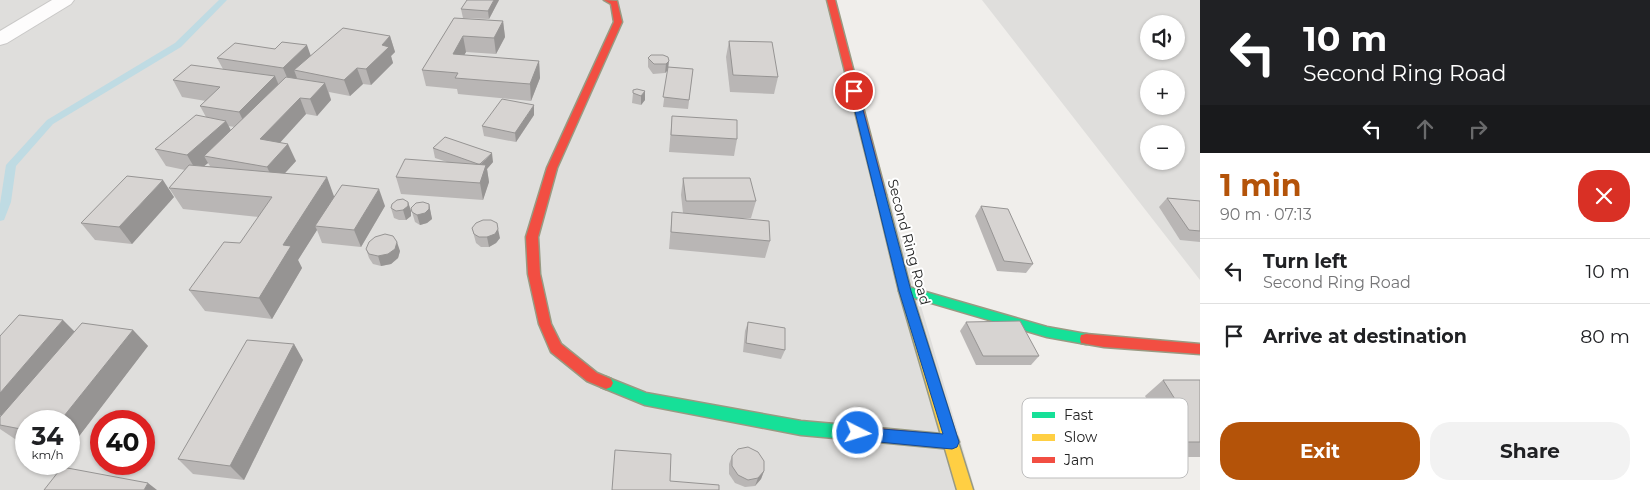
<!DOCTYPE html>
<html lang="en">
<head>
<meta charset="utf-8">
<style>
	body { margin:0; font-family:Montserrat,sans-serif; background:#f2f2f2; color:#202124; height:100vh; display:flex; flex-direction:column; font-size:19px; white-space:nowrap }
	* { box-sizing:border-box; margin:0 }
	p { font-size:16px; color:#757577 }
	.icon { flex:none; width:28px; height:28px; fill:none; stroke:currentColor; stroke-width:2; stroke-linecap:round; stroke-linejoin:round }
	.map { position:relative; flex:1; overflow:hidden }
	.panel { display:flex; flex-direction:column; background:#fff; width:450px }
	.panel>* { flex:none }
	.banner { background:#202124; color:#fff; overflow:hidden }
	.fabs { position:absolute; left:1140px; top:15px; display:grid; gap:10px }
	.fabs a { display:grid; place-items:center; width:45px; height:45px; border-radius:50%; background:#fff; box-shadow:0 1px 4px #0004; font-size:25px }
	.speed { position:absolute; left:15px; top:410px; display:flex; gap:10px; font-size:25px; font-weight:700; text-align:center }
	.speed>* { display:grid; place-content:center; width:65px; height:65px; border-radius:50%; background:#fff; box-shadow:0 1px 4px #0004; line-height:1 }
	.speed small { font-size:12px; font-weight:400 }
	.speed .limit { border:8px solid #d22; background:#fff; color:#111 }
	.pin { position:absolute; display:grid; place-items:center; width:42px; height:42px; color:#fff; margin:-21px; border:2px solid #fff; border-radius:50%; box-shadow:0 1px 5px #0007 }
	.me { position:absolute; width:55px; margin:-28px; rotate:95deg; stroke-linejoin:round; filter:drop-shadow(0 0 4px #0008) }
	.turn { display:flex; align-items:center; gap:18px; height:105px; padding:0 20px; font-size:22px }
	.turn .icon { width:65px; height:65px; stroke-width:2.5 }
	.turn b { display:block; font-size:35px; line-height:42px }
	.lanes { display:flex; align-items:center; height:48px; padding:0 20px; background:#0003; justify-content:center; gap:25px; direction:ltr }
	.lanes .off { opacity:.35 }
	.round { display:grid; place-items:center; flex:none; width:52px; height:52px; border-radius:20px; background:#f2f2f2 }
	.overview { display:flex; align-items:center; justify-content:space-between; height:85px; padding:0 20px }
	h1 { font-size:30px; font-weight:700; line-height:38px; color:#b45309 }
	.primary-button { display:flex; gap:10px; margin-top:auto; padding:10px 20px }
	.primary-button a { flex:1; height:58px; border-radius:20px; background:#b45309; color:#fff; font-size:20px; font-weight:700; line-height:58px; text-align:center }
	.primary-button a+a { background:#f2f2f2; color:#202124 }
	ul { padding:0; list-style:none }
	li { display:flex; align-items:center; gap:15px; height:65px; padding:0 20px; border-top:1px solid #e0e0e0 }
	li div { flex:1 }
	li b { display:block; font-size:19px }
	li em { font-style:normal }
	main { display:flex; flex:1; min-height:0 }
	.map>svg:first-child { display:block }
	.residential { fill:#dfdedc; fill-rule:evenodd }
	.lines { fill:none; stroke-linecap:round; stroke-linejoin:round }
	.stream { fill:#bfdbe3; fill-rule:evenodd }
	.street-casing { stroke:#c9c8c7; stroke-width:2 }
	.fast-casing { stroke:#999a82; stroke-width:3 }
	.slow-casing { stroke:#999a82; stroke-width:3 }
	.jam-casing { stroke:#999a82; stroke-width:3 }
	.street { fill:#fdfcfc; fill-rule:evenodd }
	.fast { fill:#16e098; fill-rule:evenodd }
	.slow { fill:#ffcf43; fill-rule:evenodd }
	.jam { fill:#f24e42; fill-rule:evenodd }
	.wall { fill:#b9b6b5; fill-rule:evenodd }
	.shaded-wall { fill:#969493 }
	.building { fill:#d7d4d2; stroke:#969493 }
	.route { fill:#1a73e8; stroke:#114b97 }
	.labels { text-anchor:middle; stroke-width:4; stroke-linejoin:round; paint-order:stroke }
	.street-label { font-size:14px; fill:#222; stroke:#fff }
	.key { fill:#fff; stroke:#bdbdbd; stroke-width:1 }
	.key-label { font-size:14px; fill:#222 }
</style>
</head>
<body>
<main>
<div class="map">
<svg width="1200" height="490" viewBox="0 0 1200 490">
	<rect width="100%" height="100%" fill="#f0eeeb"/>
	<g class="residential">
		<path d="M 0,0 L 831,0 L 975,490 L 0,490 ZM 26,421 L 69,421 L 69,464 L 26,464 ZM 101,421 L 144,421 L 144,464 L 101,464 Z"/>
		<path d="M 982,0 L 1200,0 L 1200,280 ZM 1149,24 L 1176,24 L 1176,51 L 1149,51 ZM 1149,79 L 1176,79 L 1176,106 L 1149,106 ZM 1149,134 L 1176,134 L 1176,161 L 1149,161 Z"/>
	</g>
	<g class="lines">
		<path class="stream" d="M 219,0 L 227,0 L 181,47 L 53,124 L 16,166 L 11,202 L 4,220 L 0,221 L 0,204 L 6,165 L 47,120 L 175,43 Z"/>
		<defs>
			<path id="street" d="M 52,0 L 74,0 L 71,4 L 7,43 L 0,45 L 0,31 Z"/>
			<g id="fast">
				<path d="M 905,286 L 1047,327 L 1086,334 L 1091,335 L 1092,339 L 1091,343 L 1086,344 L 1047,337 L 901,294 L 899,291 L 901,288 Z"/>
				<path d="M 606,377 L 646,393 L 801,421 L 857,426 L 862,428 L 864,433 L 862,438 L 857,440 L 801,435 L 645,405 L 601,387 L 599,383 L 601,379 Z"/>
			</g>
			<path id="slow" d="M 881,191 L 886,195 L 911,291 L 973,490 L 957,490 L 899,291 L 876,195 Z"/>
			<g id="jam">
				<path d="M 604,0 L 617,1 L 622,22 L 557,168 L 538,237 L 540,274 L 551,324 L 561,344 L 597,373 L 611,379 L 613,383 L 611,387 L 606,389 L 587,381 L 551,352 L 539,324 L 528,274 L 526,237 L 547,168 L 614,22 L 611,4 Z"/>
				<path d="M 827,0 L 835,0 L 886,195 L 881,199 L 876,195 Z"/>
				<path d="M 1086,334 L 1200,344 L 1200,354 L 1104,347 L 1081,343 L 1080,339 L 1081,335 Z"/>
				<path d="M 857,426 L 952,435 L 957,437 L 959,442 L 957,447 L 952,449 L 857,440 L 852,438 L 850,433 L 852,428 Z"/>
			</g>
		</defs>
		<use href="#street" class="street-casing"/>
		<use href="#fast" class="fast-casing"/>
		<use href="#slow" class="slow-casing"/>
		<use href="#jam" class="jam-casing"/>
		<use href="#street" class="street"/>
		<use href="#fast" class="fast"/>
		<use href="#slow" class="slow"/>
		<use href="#jam" class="jam"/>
	</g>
	<g class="wall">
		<path d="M 499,0 L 489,19 L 463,18 L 461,9 Z"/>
		<path d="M 454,18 L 503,21 L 505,37 L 496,54 L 466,52 L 464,55 L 539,61 L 540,78 L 531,101 L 458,94 L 457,89 L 426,86 L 422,70 Z"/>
		<path d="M 390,36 L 395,52 L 391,56 L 393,63 L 371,85 L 363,84 L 350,96 L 329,92 L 331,100 L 317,116 L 306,114 L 280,142 L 296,161 L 285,173 L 334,196 L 385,206 L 361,247 L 322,243 L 317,230 L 298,260 L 302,268 L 272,319 L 205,311 L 189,290 L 240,243 L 259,217 L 183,209 L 169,188 L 185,170 L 166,166 L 155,149 L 206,117 L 200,106 L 206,101 L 182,97 L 173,80 L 223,69 L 217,58 L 311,55 ZM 228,126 L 235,127 L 231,131 ZM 208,163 L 210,166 L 204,166 Z"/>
		<path d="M 729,41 L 778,77 L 774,94 L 730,92 L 726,57 Z"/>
		<path d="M 663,55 L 668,67 L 693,69 L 688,109 L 663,107 L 668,70 L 665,73 L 653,74 L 648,67 L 648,58 Z"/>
		<path d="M 645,91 L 645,100 L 641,105 L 632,103 L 633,93 Z"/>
		<path d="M 534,115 L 516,142 L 484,136 L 482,126 Z"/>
		<path d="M 672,116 L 737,139 L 734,156 L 669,152 Z"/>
		<path d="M 433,148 L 493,162 L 487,169 L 489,182 L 483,200 L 401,194 L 396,177 L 447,162 L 435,158 Z"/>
		<path d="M 683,178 L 756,201 L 751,218 L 743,218 L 770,241 L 765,258 L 669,249 L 672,212 L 683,213 L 681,195 Z"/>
		<path d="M 174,197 L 132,244 L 95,240 L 81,223 Z"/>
		<path d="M 1167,198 L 1200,201 L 1200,242 L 1180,240 L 1159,207 Z"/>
		<path d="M 408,202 L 411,211 L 411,216 L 406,220 L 399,220 L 394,218 L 391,208 Z"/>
		<path d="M 429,204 L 432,219 L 427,223 L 420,225 L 415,222 L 412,212 Z"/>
		<path d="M 981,206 L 1033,264 L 1026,273 L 997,271 L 975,216 Z"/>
		<path d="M 472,228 L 500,238 L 496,243 L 489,247 L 481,247 L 476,243 Z"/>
		<path d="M 366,249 L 400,251 L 398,258 L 391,264 L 381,266 L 373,264 L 369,258 Z"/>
		<path d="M 748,322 L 785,350 L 781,359 L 743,352 L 745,331 Z"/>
		<path d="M 966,322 L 1039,356 L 1031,365 L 976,365 L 960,331 Z"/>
		<path d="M 133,330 L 148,346 L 70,448 L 69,448 L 69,421 L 26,421 L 26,441 L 15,439 L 0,429 L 0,336 L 74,331 Z"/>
		<path d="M 294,344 L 303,360 L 244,480 L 193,474 L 178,459 Z"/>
		<path d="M 1163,380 L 1200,380 L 1200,457 L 1114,457 L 1092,418 L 1110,403 L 1149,403 L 1145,396 Z"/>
		<path d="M 1041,426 L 1088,449 L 1079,457 L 1044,456 L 1033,434 Z"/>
		<path d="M 732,456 L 764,471 L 761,479 L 755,486 L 745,487 L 735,483 L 729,474 L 729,464 Z"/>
	</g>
	<g class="shaded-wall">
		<path d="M 494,0 L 499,0 L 489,19 L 488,11 Z"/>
		<path d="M 503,21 L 505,37 L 496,54 L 494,38 Z"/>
		<path d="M 390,36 L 395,52 L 391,56 L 393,63 L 371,85 L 366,69 L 382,45 Z"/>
		<path d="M 463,36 L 466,52 L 456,70 L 453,54 Z"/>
		<path d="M 307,45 L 313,62 L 294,70 L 297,78 L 290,84 L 283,68 Z"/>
		<path d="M 539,61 L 540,78 L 531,101 L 530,84 Z"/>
		<path d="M 669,61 L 668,70 L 665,73 L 666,64 Z"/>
		<path d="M 357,68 L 363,84 L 350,96 L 344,80 Z"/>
		<path d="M 275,76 L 282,93 L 247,129 L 239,112 Z"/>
		<path d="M 325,83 L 331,100 L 317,116 L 310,99 Z"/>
		<path d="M 645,91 L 645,100 L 641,105 L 641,96 Z"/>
		<path d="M 300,98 L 306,114 L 268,156 L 260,139 Z"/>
		<path d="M 534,105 L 534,115 L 516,142 L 515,133 Z"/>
		<path d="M 226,121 L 235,138 L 204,156 L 208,163 L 197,172 L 187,155 Z"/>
		<path d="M 288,144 L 296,161 L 275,184 L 267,167 Z"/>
		<path d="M 492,153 L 493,162 L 487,169 L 489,182 L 483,200 L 480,183 L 480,165 Z"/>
		<path d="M 327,177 L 335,199 L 315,226 L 317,230 L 298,260 L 302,268 L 272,319 L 259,298 L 283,245 Z"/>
		<path d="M 163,180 L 174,197 L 132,244 L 119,227 Z"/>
		<path d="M 379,189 L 385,206 L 361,247 L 354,230 Z"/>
		<path d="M 408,202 L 411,211 L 411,216 L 406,220 L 403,210 Z"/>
		<path d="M 429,204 L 432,219 L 427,223 L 420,225 L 417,215 Z"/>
		<path d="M 498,229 L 500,238 L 496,243 L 489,247 L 487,237 Z"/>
		<path d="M 397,242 L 400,251 L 398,258 L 391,264 L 381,266 L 378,256 Z"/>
		<path d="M 63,320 L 79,336 L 9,422 L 0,415 L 0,393 Z"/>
		<path d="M 133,330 L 148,346 L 70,448 L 69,447 L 69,421 L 60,421 Z"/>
		<path d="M 294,344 L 303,360 L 244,480 L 230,466 Z"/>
		<path d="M 764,471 L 761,479 L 755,486 L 758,478 Z"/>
		<path d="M 148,483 L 157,490 L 144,490 Z"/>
	</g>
	<g class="building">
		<path d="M 467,0 L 494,0 L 488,11 L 461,9 Z"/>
		<path d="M 454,18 L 503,21 L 494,38 L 463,36 L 453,54 L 539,61 L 530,84 L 455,78 L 458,73 L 422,70 Z"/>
		<path d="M 343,28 L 390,36 L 382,45 L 389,47 L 366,69 L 357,68 L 344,80 L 294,70 Z"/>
		<path d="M 729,41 L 772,42 L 778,77 L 733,75 Z"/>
		<path d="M 282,42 L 307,45 L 283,68 L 217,58 L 235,43 L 275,49 Z"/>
		<path d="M 651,55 L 663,55 L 668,57 L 669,61 L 666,64 L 654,64 L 648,58 Z"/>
		<path d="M 191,65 L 275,76 L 239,112 L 200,106 L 220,87 L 173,80 Z"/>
		<path d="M 668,67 L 693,69 L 689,100 L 663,97 Z"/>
		<path d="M 286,77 L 325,83 L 310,99 L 300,98 L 260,139 L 288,144 L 267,167 L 204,156 Z"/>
		<path d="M 637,89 L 645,91 L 641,96 L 633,93 L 633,90 Z"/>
		<path d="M 502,99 L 534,105 L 515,133 L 482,126 Z"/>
		<path d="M 196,115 L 226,121 L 187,155 L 155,149 Z"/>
		<path d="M 672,116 L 737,120 L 737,139 L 671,135 Z"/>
		<path d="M 445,137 L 492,153 L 480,164 L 478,164 L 433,148 Z"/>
		<path d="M 405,159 L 486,165 L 480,183 L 396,177 Z"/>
		<path d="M 189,165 L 327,177 L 283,245 L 291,246 L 259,298 L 189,290 L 224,242 L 240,243 L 272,197 L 169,188 Z"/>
		<path d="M 127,176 L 163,180 L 119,227 L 81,223 Z"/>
		<path d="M 683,178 L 750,178 L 756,201 L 686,201 Z"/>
		<path d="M 342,185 L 379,189 L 354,230 L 315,226 Z"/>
		<path d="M 1167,198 L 1200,201 L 1200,231 L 1189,230 Z"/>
		<path d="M 403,199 L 408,202 L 408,206 L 403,210 L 396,211 L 391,208 L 392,204 L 397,200 Z"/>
		<path d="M 423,202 L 429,204 L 429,209 L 425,213 L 417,215 L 412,212 L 411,208 L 416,203 Z"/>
		<path d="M 981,206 L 1008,209 L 1033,264 L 1004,261 Z"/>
		<path d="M 672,212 L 769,221 L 770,241 L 671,232 Z"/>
		<path d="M 483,220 L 491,220 L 497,223 L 498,229 L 495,234 L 487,237 L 479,237 L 474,234 L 472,228 L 476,223 Z"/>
		<path d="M 385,234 L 393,236 L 397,242 L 395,249 L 388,254 L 378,256 L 369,254 L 366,249 L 369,242 L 375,237 Z"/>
		<path d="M 19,315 L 63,320 L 0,393 L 0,336 Z"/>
		<path d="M 1020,321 L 1039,356 L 983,356 L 966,322 Z"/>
		<path d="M 748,322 L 785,328 L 785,350 L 746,343 Z"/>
		<path d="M 82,323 L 133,330 L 60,421 L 26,421 L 26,430 L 0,425 L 0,417 Z"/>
		<path d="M 247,340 L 294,344 L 230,466 L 178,459 Z"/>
		<path d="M 1163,380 L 1200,380 L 1200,442 L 1133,442 L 1110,403 L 1178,404 Z"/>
		<path d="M 748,447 L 758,452 L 764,461 L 764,471 L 758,478 L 748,480 L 738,475 L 732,466 L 732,456 L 738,449 Z"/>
		<path d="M 615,450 L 671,454 L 670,481 L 719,485 L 719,490 L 612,490 Z"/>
		<path d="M 62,467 L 148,483 L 144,490 L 44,490 Z"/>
	</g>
	<path class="route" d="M 854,88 L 858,91 L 911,291 L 959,442 L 957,447 L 952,449 L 858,440 L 853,438 L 850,433 L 853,429 L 858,427 L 943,434 L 899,291 L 850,91 Z"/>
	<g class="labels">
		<g class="street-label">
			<text transform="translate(909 242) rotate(75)" y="5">Second Ring Road</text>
		</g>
	</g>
	<rect x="1022" y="398" width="166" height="80" rx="8" class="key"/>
	<rect x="1032" y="412" width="23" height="6" fill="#16e098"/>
	<rect x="1032" y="434" width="23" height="7" fill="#ffcf43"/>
	<rect x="1032" y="457" width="23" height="6" fill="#f24e42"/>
	<g class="key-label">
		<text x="1064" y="420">Fast</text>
		<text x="1064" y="442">Slow</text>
		<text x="1064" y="465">Jam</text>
	</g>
</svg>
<div class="fabs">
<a><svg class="icon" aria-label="sound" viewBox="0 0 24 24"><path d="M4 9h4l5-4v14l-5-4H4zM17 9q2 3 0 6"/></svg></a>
<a>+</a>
<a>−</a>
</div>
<div class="speed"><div>34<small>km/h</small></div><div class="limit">40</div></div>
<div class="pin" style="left:854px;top:91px;background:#d93025"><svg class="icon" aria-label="arrive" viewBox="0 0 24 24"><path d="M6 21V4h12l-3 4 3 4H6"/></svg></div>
<svg class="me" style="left:858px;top:433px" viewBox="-20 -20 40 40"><circle r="17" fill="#1a73e8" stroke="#fff" stroke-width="3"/><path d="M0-11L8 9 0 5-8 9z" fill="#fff"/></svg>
</div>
<section class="panel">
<div class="banner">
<div class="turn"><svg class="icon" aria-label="left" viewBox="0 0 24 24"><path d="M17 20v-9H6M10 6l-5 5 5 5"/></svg><div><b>10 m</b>Second Ring Road</div></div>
<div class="lanes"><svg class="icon" aria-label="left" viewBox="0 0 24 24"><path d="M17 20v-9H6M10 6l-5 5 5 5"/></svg><svg class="icon off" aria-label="ahead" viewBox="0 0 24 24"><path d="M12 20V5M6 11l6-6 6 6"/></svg><svg class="icon off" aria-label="right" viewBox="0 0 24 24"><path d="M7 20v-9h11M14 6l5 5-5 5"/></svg></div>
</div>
<div class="overview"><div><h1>1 min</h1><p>90 m · 07:13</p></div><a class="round" style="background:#d93025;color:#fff"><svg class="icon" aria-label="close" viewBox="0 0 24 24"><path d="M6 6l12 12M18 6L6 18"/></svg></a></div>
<ul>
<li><svg class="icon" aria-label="left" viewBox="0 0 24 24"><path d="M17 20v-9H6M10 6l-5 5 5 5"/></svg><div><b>Turn left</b><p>Second Ring Road</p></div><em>10 m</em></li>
<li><svg class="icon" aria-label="arrive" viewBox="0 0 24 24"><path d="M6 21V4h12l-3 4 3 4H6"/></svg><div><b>Arrive at destination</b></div><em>80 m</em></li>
</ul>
<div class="primary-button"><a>Exit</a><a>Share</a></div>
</section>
</main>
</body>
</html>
